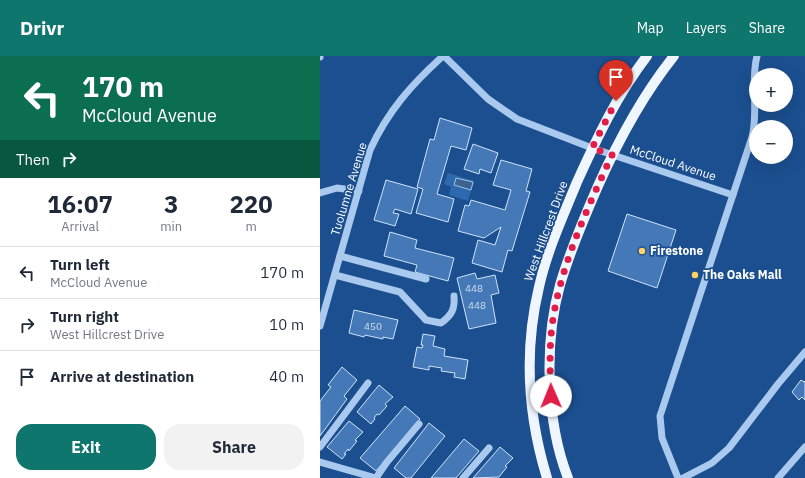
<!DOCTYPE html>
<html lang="en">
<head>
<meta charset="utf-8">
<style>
	body { margin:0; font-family:"IBM Plex Sans",sans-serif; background:#f2f2f3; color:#1f2937; height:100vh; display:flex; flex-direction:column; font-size:15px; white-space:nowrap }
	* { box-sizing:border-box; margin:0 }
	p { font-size:13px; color:#747a83 }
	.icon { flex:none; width:22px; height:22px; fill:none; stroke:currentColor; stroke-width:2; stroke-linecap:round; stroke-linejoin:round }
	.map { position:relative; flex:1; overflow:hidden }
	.drawer { display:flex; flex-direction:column; background:#fff; width:320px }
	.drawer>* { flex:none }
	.guide { background:#0b6e4f; color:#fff; overflow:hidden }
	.tools { position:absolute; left:429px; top:12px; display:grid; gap:8px }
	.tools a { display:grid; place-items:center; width:44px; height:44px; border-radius:50%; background:#fff; box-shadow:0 4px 16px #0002; font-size:20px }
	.pin { position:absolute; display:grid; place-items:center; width:34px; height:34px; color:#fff; margin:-41px -17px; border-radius:50% 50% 50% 0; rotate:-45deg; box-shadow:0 0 4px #0007 }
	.pin .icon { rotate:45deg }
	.me { position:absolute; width:44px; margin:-22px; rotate:359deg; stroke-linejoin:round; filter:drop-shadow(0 0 3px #0008) }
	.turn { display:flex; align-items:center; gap:14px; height:84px; padding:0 16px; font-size:18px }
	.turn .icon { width:52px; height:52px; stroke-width:2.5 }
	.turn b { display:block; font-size:28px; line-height:34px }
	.then { display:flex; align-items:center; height:38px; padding:0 16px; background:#0003; gap:8px; font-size:15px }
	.eta { display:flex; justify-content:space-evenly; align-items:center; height:68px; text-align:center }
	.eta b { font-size:24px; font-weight:800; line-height:28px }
	.primary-button { display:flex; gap:8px; margin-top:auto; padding:8px 16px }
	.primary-button a { flex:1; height:46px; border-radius:16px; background:#0f766e; color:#fff; font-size:16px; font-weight:800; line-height:46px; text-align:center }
	.primary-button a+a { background:#f2f2f3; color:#1f2937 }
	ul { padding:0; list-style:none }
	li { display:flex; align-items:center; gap:12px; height:52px; padding:0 16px; border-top:1px solid #e0e1e3 }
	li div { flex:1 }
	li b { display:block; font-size:15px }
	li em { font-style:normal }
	header { display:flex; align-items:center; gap:24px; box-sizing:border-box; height:56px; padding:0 20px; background:#0f766e; color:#fff }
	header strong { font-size:19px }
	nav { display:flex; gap:22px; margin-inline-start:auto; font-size:14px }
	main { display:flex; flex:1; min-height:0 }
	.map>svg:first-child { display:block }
	.green { fill:#2e69ad }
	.water { fill:#3c6290; stroke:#9cc4f0 }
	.building { fill:#4478b7; stroke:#cfe3fa }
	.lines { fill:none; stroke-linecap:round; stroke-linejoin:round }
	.minor { stroke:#a9c9ee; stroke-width:7 }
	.major { stroke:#f0f6ff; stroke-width:10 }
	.route { stroke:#e11d48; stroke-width:7; stroke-dasharray:0 12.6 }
	.poi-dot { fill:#ffd166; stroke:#1b4f8f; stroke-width:1.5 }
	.labels { text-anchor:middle; stroke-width:3.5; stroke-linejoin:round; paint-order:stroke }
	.number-label { font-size:10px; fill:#d0dded }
	.street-label { font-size:12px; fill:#fff; stroke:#1b4f8f }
	.poi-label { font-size:12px; font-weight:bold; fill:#fff; stroke:#1b4f8f; text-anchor:start }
</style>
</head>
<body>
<header>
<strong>Drivr</strong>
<nav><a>Map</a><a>Layers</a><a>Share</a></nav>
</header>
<main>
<section class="drawer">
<div class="guide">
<div class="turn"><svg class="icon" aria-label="left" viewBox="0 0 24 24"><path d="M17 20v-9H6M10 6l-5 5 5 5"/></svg><div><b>170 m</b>McCloud Avenue</div></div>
<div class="then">Then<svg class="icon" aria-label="right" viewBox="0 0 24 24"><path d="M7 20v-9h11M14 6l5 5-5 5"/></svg></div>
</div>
<div class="eta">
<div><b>16:07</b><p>Arrival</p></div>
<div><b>3</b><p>min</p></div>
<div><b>220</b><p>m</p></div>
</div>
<ul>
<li><svg class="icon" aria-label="left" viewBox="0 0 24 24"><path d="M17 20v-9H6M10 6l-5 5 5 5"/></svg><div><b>Turn left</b><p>McCloud Avenue</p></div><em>170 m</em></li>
<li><svg class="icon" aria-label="right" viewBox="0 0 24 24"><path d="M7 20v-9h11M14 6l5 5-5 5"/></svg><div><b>Turn right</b><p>West Hillcrest Drive</p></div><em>10 m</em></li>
<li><svg class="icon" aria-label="arrive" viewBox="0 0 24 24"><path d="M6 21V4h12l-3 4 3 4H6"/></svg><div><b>Arrive at destination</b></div><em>40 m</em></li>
</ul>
<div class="primary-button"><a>Exit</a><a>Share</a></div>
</section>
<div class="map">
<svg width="485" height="422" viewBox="0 0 485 422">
	<rect width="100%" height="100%" fill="#1b4f8f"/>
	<path class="green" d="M 128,117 L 154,125 L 148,145 L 129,139 L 131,131 L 124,128 Z"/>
	<path class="water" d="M 136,122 L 153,126 L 151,134 L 134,129 Z"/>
	<g class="building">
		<path d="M 120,62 L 152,72 L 146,94 L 131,90 L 117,138 L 134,143 L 128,166 L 96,157 L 103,133 L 97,131 L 110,83 L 114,84 Z"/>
		<path d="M 153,88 L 178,97 L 171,117 L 160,113 L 159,118 L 144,113 Z"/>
		<path d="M 181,104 L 212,113 L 206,135 L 210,136 L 192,195 L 188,194 L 182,216 L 152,207 L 158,184 L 175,189 L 181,171 L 164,182 L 138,175 L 145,149 L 149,150 L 151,144 L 185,154 L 191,134 L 173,129 Z"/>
		<path d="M 66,124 L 98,133 L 91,158 L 75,153 L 73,157 L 79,158 L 75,170 L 54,164 Z"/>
		<path d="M 307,158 L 356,174 L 337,232 L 288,215 Z"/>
		<path d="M 70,176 L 97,184 L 95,192 L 134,202 L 128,225 L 95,216 L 97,209 L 64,200 Z"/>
		<path d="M 155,217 L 157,223 L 175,219 L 179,237 L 171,239 L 176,267 L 149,273 L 137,222 Z"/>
		<path d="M 34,254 L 78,264 L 73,283 L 63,281 L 63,283 L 45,279 L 44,281 L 29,277 Z"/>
		<path d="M 103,278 L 115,280 L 113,290 L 125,293 L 124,300 L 148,304 L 145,323 L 134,321 L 135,317 L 121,315 L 122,312 L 109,310 L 109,314 L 93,311 L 97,291 L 102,292 L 103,289 L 101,289 Z"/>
		<path d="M 22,311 L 37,324 L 24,340 L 27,343 L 0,380 L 0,345 L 11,331 L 8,329 Z"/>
		<path d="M 481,324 L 484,326 L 485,325 L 485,344 L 482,341 L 479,344 L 472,336 Z"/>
		<path d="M 59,329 L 73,341 L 65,348 L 67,350 L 59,359 L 57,358 L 54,362 L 55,363 L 51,368 L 37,356 Z"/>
		<path d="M 85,350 L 100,363 L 56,415 L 40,402 Z"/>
		<path d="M 29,365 L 43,376 L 35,384 L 37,385 L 29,395 L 28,393 L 24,398 L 26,398 L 22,403 L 7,391 Z"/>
		<path d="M 109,367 L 125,380 L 91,422 L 86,422 L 74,412 Z"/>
		<path d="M 144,383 L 159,395 L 136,422 L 111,422 Z"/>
		<path d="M 180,391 L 193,402 L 185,410 L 187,411 L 179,421 L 153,422 Z"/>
	</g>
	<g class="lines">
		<g class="minor">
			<path d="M 124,0 L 168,43 L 197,63 L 272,92 L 413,139"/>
			<path d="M 0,1 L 0,0"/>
			<path d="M 0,137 L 17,132 L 39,135"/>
			<path d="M 20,200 L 106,223"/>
			<path d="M 15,219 L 80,236 L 106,264 L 121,267 C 132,259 135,253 134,240"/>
			<path d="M 0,270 L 50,94 C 68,55 91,29 123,0"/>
			<path d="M 0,391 L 48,327"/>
			<path d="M 0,406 L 56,422"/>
			<path d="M 56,422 L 67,406 L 99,368"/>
			<path d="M 143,422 L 169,392"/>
			<path d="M 358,422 L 342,382 L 340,360 L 432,81 C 439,54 430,27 437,0"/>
			<path d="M 363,422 L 392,407 L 409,392 L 458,328 L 485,296"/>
			<path d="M 458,422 L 485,391"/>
		</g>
		<g class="major">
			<path d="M 227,422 C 208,360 204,294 219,231 C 227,195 243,160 257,126 C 277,82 297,39 327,0"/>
			<path d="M 248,422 C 226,366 224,286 240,229 C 250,195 264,162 278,130 C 299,83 322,40 354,0"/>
		</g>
	</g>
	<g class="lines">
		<path class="route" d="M 231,340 C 230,314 229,288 233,263 C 242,206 268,151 292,99 L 272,92 L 296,45"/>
	</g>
	<g class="poi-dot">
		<circle cx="322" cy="195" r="4"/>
		<circle cx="375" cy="219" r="4"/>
	</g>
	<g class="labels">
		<g class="number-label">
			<text x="154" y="236">448</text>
			<text x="157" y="253">448</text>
			<text x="53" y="274">450</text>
		</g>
		<g class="street-label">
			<text transform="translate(353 107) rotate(18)" y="4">McCloud Avenue</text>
			<text transform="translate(29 133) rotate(-73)" y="4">Tuolumne Avenue</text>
			<text transform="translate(226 175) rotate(-70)" y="4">West Hillcrest Drive</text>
		</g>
		<g class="poi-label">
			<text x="330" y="199">Firestone</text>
			<text x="383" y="223">The Oaks Mall</text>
		</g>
	</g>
</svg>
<div class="tools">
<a>+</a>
<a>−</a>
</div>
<div class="pin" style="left:296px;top:45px;background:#d93025"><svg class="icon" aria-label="arrive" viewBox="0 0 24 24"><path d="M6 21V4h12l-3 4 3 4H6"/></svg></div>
<svg class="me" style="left:231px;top:340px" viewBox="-20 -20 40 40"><circle r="19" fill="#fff"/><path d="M0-13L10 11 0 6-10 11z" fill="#e11d48"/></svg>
</div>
</main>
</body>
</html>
